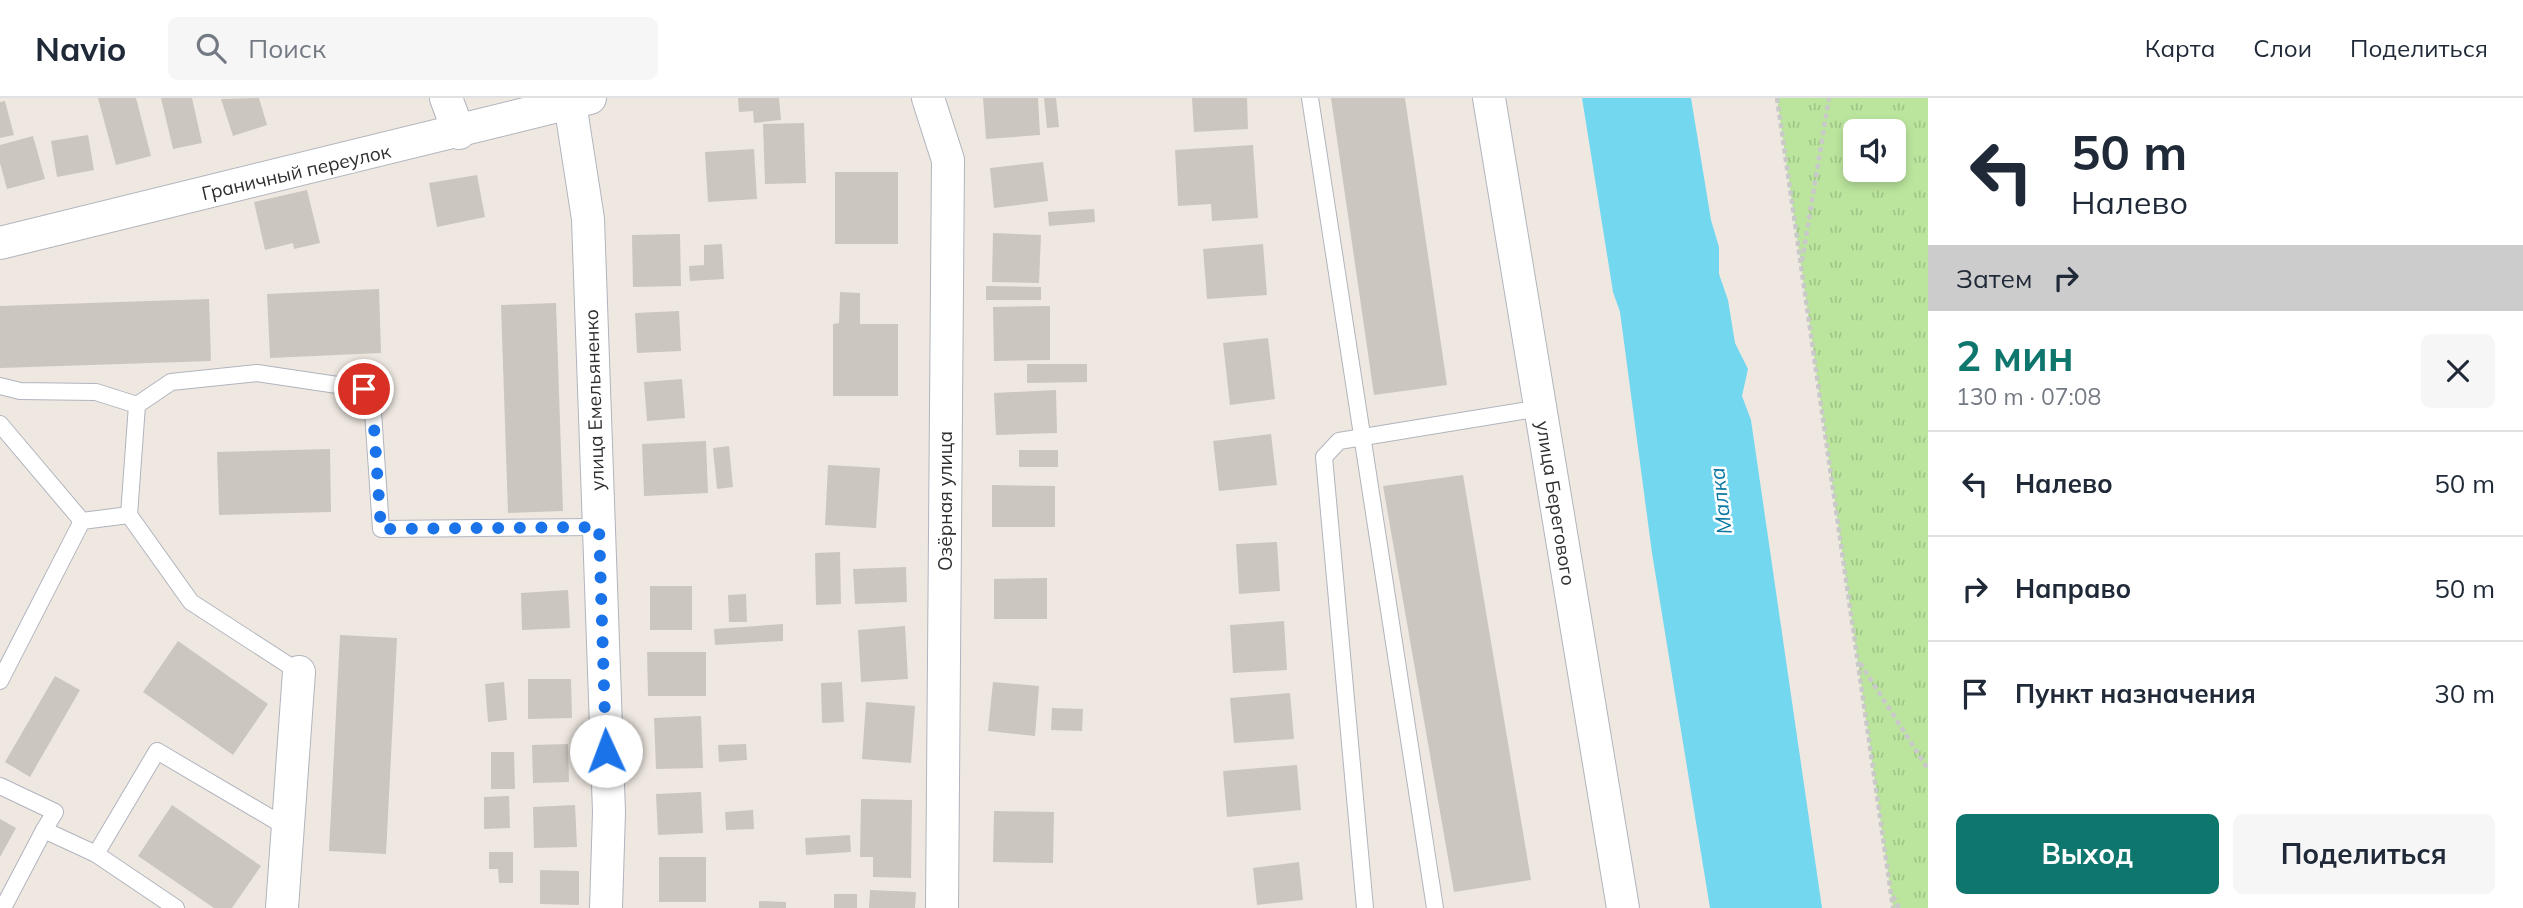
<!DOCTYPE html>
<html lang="ru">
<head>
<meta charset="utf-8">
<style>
	body { margin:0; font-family:Mulish,sans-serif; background:#f6f6f7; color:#1f2937; height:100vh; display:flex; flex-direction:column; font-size:26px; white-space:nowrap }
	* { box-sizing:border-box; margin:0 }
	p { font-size:23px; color:#747a83 }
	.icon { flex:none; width:38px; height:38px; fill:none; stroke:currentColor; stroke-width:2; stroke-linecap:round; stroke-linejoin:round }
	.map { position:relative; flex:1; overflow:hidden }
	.details { display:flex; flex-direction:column; background:#fff; width:595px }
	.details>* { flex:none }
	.hud { background:#fff; color:#1f2937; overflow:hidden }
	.fabs { position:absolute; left:1843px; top:21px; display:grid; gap:14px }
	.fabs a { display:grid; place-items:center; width:63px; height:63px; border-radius:10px; background:#fff; box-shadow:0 4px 10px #0003; font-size:35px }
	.pin { position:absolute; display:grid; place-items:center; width:60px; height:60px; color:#fff; margin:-30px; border:4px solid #fff; border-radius:50%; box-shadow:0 2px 7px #0007 }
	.me { position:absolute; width:77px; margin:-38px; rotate:358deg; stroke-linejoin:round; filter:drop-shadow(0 0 5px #0008) }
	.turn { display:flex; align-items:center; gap:24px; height:147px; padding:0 28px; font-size:32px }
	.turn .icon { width:91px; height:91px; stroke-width:2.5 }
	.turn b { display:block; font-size:49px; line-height:60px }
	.then { display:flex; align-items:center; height:66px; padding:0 28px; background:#0003; gap:14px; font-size:26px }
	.round { display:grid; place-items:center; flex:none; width:74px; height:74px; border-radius:10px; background:#f6f6f7 }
	.overview { display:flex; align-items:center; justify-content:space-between; height:119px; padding:0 28px }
	h1 { font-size:42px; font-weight:700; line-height:52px; color:#0f766e }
	.button { display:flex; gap:14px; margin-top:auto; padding:14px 28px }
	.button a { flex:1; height:80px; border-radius:10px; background:#0f766e; color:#fff; font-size:28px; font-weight:700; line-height:80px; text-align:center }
	.button a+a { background:#f6f6f7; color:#1f2937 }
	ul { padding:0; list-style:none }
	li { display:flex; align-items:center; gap:21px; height:105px; padding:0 28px; border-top:2px solid #e0e1e3 }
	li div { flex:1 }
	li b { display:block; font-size:26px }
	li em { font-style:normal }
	header { display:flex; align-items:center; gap:42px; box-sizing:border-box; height:98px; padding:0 35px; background:#fff; border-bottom:2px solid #e0e1e3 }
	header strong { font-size:33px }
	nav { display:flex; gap:38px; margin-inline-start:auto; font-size:24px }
	.search { width:490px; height:63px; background:#f6f6f7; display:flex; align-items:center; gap:18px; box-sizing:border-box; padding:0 24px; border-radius:10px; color:#747a83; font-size:26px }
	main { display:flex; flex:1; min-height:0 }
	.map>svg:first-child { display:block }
	.grass { fill:url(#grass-tufts); fill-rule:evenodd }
	.water { fill:#74d7f0 }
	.building { fill:#cbc6bf }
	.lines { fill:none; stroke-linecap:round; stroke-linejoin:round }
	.service-casing { stroke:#b1b4be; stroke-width:18 }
	.minor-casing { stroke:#b1b4be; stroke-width:34 }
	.path { stroke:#c9c9c9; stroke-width:4.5; stroke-dasharray:5 3.5; stroke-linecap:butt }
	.service { stroke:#fff; stroke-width:16 }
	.minor { stroke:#fff; stroke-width:32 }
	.route { stroke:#1a73e8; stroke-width:12; stroke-dasharray:0 21.6 }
	.labels { text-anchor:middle; stroke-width:5; stroke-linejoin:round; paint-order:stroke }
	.street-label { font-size:19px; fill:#2e2e2e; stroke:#fff }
	.water-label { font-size:21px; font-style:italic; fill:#0d79a3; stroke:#fff }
</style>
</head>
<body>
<header>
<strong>Navio</strong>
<div class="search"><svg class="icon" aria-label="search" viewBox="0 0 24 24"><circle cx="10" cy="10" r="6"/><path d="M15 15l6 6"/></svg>Поиск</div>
<nav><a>Карта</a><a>Слои</a><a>Поделиться</a></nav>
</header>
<main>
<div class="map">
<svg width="1928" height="810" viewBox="0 0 1928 810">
	<defs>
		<pattern id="grass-tufts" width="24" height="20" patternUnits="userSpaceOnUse" patternTransform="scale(1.75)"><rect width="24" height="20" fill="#bbe59d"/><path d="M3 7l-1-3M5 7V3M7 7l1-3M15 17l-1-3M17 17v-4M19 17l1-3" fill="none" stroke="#a1c588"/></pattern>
	</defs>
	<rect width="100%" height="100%" fill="#efe8e1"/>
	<path class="grass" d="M 1777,0 L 1928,0 L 1928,810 L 1893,810 ZM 1855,33 L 1894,33 L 1894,72 L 1855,72 Z"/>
	<path class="water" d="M 1582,0 L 1691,0 L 1711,122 L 1719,149 L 1719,176 L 1728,202 L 1735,245 L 1748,271 L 1742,298 L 1751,322 L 1822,810 L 1710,810 L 1652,455 L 1620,214 L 1613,194 Z"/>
	<g class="building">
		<path d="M 98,0 L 136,0 L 151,58 L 116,67 Z"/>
		<path d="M 161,0 L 192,0 L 202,45 L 173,51 Z"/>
		<path d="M 259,0 L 267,27 L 233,38 L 221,1 Z"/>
		<path d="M 738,0 L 779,0 L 781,22 L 754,25 L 753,13 L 739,14 Z"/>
		<path d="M 983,0 L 1038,0 L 1040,37 L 986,41 Z"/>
		<path d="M 1044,0 L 1056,0 L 1059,29 L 1047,30 Z"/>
		<path d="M 1192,0 L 1247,0 L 1248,31 L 1194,34 Z"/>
		<path d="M 1331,0 L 1405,0 L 1447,287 L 1374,297 Z"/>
		<path d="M 5,3 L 14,37 L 0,40 L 0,4 Z"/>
		<path d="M 804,25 L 806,85 L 765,86 L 763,26 Z"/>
		<path d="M 88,37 L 94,72 L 57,79 L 51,43 Z"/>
		<path d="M 33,38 L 45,81 L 7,91 L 0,65 L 0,47 Z"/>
		<path d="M 1253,47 L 1258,120 L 1212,123 L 1211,106 L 1178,108 L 1175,52 Z"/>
		<path d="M 754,51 L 757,101 L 708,104 L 705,54 Z"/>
		<path d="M 1043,64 L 1048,103 L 994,110 L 990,70 Z"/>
		<rect x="835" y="74" width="63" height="72"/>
		<path d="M 477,77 L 485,119 L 437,129 L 429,85 Z"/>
		<path d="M 307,92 L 320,145 L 294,151 L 293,145 L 265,152 L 254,104 Z"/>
		<path d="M 1094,111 L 1095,124 L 1049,128 L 1048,114 Z"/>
		<path d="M 993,135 L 1041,137 L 1039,185 L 992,184 Z"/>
		<path d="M 680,136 L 681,188 L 633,189 L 632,137 Z"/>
		<path d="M 722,146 L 724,181 L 690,183 L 689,168 L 704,167 L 704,147 Z"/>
		<path d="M 1263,146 L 1267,197 L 1207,201 L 1203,151 Z"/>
		<path d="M 986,188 L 1041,189 L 1041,202 L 986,202 Z"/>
		<path d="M 379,191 L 381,255 L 270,260 L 267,196 Z"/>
		<path d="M 840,194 L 860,195 L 860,226 L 898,226 L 898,298 L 833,298 L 833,226 L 839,225 Z"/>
		<path d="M 209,201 L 211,263 L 0,270 L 0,208 Z"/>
		<path d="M 556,205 L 563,413 L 508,415 L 501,207 Z"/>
		<path d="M 1050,208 L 1050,262 L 994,263 L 993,209 Z"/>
		<path d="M 679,213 L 681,253 L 637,255 L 635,215 Z"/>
		<path d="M 1268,240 L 1275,301 L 1230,307 L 1223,245 Z"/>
		<path d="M 1027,266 L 1087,266 L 1087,284 L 1027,285 Z"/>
		<path d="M 682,281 L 685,320 L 647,323 L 644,284 Z"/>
		<path d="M 1056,292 L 1057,335 L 996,337 L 994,295 Z"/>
		<path d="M 1271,336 L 1277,387 L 1219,393 L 1213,343 Z"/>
		<path d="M 706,343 L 708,395 L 644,398 L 642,346 Z"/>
		<path d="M 729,348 L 733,389 L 717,391 L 713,350 Z"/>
		<path d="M 330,351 L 331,414 L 219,417 L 217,354 Z"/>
		<rect x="1019" y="352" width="39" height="17"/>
		<path d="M 828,367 L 880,370 L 876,430 L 825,427 Z"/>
		<path d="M 1463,377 L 1531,782 L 1454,794 L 1383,388 Z"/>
		<path d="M 992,387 L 1055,388 L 1055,429 L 992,429 Z"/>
		<path d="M 1277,444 L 1280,493 L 1239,496 L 1236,446 Z"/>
		<path d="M 840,454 L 841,506 L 816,507 L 815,455 Z"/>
		<path d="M 906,469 L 907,504 L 855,506 L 853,471 Z"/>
		<path d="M 1047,480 L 1047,521 L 994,521 L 994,481 Z"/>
		<rect x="650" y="488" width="42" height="44"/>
		<path d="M 568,492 L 570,530 L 522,532 L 521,495 Z"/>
		<path d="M 746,496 L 747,524 L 729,524 L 728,497 Z"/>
		<path d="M 1284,523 L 1287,572 L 1233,575 L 1230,527 Z"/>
		<path d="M 783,526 L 783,543 L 715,547 L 714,531 Z"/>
		<path d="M 905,528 L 908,581 L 861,584 L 858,532 Z"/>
		<path d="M 340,537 L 397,540 L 386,756 L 329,753 Z"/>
		<path d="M 178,543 L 268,606 L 233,657 L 143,594 Z"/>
		<path d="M 647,554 L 706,554 L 706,598 L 648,598 Z"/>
		<path d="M 55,578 L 80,592 L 30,679 L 5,664 Z"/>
		<path d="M 528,581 L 571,581 L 572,620 L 528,621 Z"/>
		<path d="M 504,584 L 507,622 L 488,624 L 485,586 Z"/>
		<path d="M 842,584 L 844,624 L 822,625 L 821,585 Z"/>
		<path d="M 993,584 L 1039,588 L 1035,638 L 988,633 Z"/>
		<path d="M 1290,595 L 1294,641 L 1234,645 L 1230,600 Z"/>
		<path d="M 866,604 L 915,608 L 911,665 L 862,661 Z"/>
		<path d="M 1052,610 L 1083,611 L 1082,633 L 1051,632 Z"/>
		<path d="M 701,618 L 703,670 L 656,671 L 654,620 Z"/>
		<path d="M 568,646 L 569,684 L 533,685 L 532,647 Z"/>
		<path d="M 746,646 L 747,662 L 719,664 L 718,647 Z"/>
		<path d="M 491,654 L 514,654 L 515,691 L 491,691 Z"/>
		<path d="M 1297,667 L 1301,712 L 1227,719 L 1223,673 Z"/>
		<path d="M 701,694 L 703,735 L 658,737 L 656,696 Z"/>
		<path d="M 509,698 L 510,730 L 484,731 L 484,699 Z"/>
		<path d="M 861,701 L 912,702 L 911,780 L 873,779 L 873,759 L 860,759 Z"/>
		<path d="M 172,707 L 261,768 L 232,810 L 214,810 L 138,758 Z"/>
		<path d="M 575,707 L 577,749 L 534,750 L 533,709 Z"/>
		<path d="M 753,712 L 754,731 L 726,732 L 725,714 Z"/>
		<path d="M 994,713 L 1054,714 L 1053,765 L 993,764 Z"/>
		<path d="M 0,721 L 16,730 L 0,759 Z"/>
		<path d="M 850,737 L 851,754 L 806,757 L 805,740 Z"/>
		<path d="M 489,754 L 513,754 L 513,785 L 499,785 L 498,771 L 489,771 Z"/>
		<rect x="659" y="759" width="47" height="45"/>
		<path d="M 1299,764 L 1303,802 L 1257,807 L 1253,770 Z"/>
		<path d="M 540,772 L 579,773 L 579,807 L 540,806 Z"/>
		<path d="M 870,792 L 916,794 L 915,810 L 869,810 Z"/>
		<rect x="834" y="796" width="23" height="14"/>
		<path d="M 759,803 L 786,804 L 786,810 L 759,810 Z"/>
	</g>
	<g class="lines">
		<defs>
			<g id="service">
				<path d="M 1310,0 L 1435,810"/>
				<path d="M 0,288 L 20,293 L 96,294 L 137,307 L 171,284 L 257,275 L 364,291 L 373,314 L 381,431 L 599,429"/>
				<path d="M 137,307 L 129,417 L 191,504 L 299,574"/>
				<path d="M 0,326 L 82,423 L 129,417"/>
				<path d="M 0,583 L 82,423"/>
				<path d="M 0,688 L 55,714 L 44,732"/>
				<path d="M 3,810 L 44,732 L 96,756"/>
				<path d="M 176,810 L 96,756 L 157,653 L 288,730"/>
				<path d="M 1365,810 L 1324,359 L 1339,343 L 1541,310"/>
			</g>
			<g id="minor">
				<path d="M 446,0 L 459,35"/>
				<path d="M 928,0 L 948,62 L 942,810"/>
				<path d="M 1489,0 L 1623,810"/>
				<path d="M 570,5 L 588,121 L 609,714 L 606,810"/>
				<path d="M 0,145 L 590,0"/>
				<path d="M 282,810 L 299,574"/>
			</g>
		</defs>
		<use href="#service" class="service-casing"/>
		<use href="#minor" class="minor-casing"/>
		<g class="path">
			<path d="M 1777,0 L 1893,810"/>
			<path d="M 1802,163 L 1829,0"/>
			<path d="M 1860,565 L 1928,671"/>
			<path d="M 1893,798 L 1899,810"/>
		</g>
		<use href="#service" class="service"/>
		<use href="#minor" class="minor"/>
	</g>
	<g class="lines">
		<path class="route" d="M 364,291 L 373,314 L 381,431 L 599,429 L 606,653"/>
	</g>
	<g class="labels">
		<g class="street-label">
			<text transform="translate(296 74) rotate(-13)" y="7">Граничный переулок</text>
			<text transform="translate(594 302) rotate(-92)" y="7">улица Емельяненко</text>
			<text transform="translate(945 403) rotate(-90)" y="7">Озёрная улица</text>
			<text transform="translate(1556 405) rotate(81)" y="7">улица Берегового</text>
		</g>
		<g class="water-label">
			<text transform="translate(1721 403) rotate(-97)" y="7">Малка</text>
		</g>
	</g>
</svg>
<div class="fabs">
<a><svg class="icon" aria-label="sound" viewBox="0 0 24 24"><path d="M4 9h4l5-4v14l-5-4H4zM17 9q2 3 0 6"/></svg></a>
</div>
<div class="pin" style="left:364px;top:291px;background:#d93025"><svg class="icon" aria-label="arrive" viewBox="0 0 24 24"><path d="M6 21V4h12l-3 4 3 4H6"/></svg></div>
<svg class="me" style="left:606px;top:653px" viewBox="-20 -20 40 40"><circle r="19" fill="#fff"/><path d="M0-13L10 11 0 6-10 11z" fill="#1a73e8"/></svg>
</div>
<section class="details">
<div class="hud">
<div class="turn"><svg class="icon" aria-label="left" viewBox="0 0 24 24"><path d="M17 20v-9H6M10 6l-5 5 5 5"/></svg><div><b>50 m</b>Налево</div></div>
<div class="then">Затем<svg class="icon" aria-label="right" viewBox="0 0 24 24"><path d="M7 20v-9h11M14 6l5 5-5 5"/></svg></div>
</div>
<div class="overview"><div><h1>2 мин</h1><p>130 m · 07:08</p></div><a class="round"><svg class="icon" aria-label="close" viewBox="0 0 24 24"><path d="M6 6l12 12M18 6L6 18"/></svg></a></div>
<ul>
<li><svg class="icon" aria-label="left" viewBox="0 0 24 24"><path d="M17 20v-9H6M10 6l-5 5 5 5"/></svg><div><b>Налево</b></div><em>50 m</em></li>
<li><svg class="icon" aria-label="right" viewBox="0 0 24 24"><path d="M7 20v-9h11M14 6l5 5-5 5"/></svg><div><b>Направо</b></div><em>50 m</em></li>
<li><svg class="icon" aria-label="arrive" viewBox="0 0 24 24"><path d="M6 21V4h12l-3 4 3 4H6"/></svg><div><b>Пункт назначения</b></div><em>30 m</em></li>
</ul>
<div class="button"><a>Выход</a><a>Поделиться</a></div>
</section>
</main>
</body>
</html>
